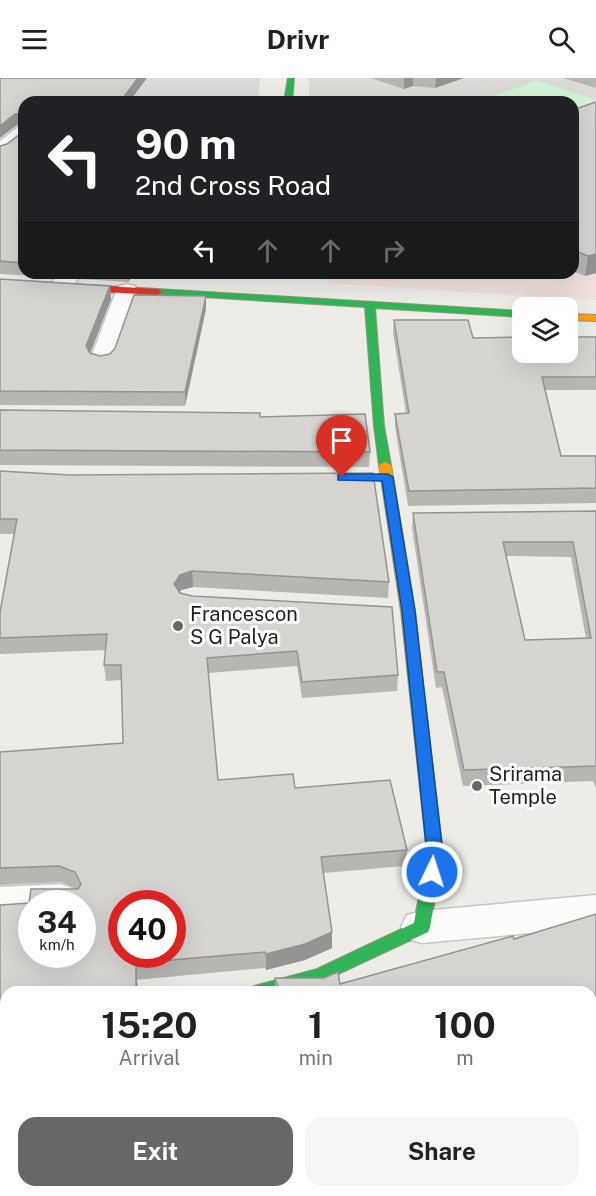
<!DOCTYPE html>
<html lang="en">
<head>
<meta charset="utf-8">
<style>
	body { margin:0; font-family:"Public Sans",sans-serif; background:#f6f6f6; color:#202124; height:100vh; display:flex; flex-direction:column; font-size:22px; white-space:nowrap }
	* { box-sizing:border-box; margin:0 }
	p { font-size:20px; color:#757577 }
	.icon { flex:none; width:33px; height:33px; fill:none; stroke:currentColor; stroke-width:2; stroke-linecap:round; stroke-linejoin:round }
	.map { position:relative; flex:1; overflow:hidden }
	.panel { position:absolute; left:0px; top:908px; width:597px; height:212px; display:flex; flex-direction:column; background:#fff; border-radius:18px 18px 0 0; box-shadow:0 6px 24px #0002 }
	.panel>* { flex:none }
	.guide { position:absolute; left:18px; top:18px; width:561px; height:183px; border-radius:18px; box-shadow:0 6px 24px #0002; background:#202124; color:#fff; overflow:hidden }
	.buttons { position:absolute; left:512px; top:219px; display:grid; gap:12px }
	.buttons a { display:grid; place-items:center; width:66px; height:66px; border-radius:12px; background:#fff; box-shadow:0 6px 24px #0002; font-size:30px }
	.speed { position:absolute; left:18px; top:812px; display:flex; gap:12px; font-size:30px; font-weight:700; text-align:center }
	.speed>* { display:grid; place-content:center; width:78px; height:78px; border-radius:50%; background:#fff; box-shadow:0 6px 24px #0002; line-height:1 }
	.speed small { font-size:15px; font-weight:400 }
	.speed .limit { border:9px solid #d22; background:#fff; color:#111 }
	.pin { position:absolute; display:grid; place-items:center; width:51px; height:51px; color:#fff; margin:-62px -26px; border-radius:50% 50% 50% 0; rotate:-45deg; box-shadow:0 0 6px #0007 }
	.pin .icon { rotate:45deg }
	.me { position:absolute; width:66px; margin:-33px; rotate:4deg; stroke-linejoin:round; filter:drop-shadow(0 0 4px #0008) }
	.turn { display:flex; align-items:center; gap:21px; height:126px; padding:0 18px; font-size:27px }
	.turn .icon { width:78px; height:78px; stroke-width:2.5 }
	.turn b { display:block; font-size:42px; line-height:51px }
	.lanes { display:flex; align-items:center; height:57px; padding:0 18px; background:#0003; justify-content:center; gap:30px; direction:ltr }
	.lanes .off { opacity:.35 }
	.eta { display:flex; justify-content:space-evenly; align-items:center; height:102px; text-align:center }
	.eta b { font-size:36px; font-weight:700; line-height:42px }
	.cta { display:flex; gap:12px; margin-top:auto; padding:12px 18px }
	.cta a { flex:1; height:69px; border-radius:18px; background:#676765; color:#fff; font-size:24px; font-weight:700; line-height:69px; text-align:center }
	.cta a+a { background:#f6f6f6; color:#202124 }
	header { display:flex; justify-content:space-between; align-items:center; height:78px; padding:0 18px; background:#fff; font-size:27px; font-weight:700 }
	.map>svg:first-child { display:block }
	.residential { fill:#dcdbd8 }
	.commercial { fill:#f0e0db }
	.religious { fill:#dbdbd9 }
	.park { fill:#d3f5d7 }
	.parking { fill:#dcdbd9 }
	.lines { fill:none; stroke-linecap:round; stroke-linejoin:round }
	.street-casing { stroke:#c6c6c3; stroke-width:3 }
	.fast-casing { stroke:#93987e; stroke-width:2 }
	.slow-casing { stroke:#93987e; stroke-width:2 }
	.jam-casing { stroke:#93987e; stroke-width:2 }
	.street { fill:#fcfcfb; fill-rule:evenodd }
	.fast { fill:#30b455; fill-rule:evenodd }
	.slow { fill:#ff9f0a; fill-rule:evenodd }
	.jam { fill:#e5322d; fill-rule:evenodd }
	.wall { fill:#b7b6b3; fill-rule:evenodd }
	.shaded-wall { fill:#959492 }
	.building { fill:#d5d4d0; stroke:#959492; stroke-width:1.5; fill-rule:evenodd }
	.route { fill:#1a73e8; stroke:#114b97; stroke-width:1.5 }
	.poi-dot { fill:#676765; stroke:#fff; stroke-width:2 }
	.labels { text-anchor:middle; stroke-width:6; stroke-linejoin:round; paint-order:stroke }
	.poi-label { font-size:20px; fill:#1f1f1f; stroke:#fff; text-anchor:start }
</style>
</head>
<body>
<header><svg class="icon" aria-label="menu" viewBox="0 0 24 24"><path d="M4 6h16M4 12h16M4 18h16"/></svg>Drivr<svg class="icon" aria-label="search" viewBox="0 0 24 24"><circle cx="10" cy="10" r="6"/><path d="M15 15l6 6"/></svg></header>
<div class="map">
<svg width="596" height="1118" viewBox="0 0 596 1118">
	<rect width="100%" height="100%" fill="#edece7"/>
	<path class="residential" d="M 309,0 L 596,0 L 596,144 L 573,136 L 573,24 L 309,24 Z"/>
	<path class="commercial" d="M 573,136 L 596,144 L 596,222 L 335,206 L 305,195 L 573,195 Z"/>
	<path class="religious" d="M 0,0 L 260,0 L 258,24 L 24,24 Z"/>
	<path class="park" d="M 537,3 L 596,22 L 573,31 L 573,24 L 474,24 Z"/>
	<path class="parking" d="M 492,0 L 508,4 L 448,24 L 418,24 Z"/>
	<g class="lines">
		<defs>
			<g id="street">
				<path d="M 24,48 L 24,62 L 7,76 L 0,78 L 0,63 L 18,49 Z"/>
				<path d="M 59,195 L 82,195 C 74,207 67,218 51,214 L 48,209 Z"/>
				<path d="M 127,206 L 135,208 L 138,213 L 114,282 L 111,287 L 102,289 L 93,287 L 90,282 L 116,213 L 119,208 Z"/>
				<path d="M 61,806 L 75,811 L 81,822 L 80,825 L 32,825 L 32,839 L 0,841 L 0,809 Z"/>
				<path d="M 596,817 L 596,849 L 422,865 L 407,861 L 401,849 L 407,837 L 422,833 Z"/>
				<path d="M 292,1113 L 342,1113 L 344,1118 L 294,1118 Z"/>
			</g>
			<g id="fast">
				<path d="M 288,0 L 294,0 L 292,24 L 284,24 Z"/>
				<path d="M 157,211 L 522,233 L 522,239 L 375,230 L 384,348 L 391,387 L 385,390 L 379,387 L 374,348 L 365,229 L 154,216 L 154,212 Z"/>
				<path d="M 414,585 L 421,589 L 443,776 L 430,849 L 428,854 L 321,904 L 287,914 L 249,914 L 252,909 L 258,907 L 317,891 L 414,845 L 427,776 L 407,589 Z"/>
			</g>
			<g id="slow">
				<path d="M 567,236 L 596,237 L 596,243 L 567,242 Z"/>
				<path d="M 385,384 L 391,387 L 415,533 L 421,589 L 414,593 L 407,589 L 401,533 L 379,387 Z"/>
			</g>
			<path id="jam" d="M 0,202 L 157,211 L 162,214 L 157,217 L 0,208 Z"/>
		</defs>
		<use href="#street" class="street-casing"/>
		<use href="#fast" class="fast-casing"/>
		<use href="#slow" class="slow-casing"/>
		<use href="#jam" class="jam-casing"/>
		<use href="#street" class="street"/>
		<use href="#fast" class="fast"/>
		<use href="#slow" class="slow"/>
		<use href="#jam" class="jam"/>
	</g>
	<g class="wall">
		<path d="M 371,0 L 464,0 L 435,10 L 413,8 L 404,11 Z"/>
		<path d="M 563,0 L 596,0 L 596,10 Z"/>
		<path d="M 573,32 L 596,195 L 585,198 L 573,193 Z"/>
		<path d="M 24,53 L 24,195 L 57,195 L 53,199 L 0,196 L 0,68 L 7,66 Z"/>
		<path d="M 80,195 L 134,195 L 128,204 L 81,201 Z"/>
		<path d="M 0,201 L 110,208 L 111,221 L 90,275 L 100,278 L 110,276 L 206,218 L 206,231 L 185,328 L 0,327 Z"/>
		<path d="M 394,242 L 473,260 L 596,259 L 596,312 L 545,312 L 561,378 L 596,378 L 596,425 L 408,428 L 395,349 L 395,336 L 406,335 L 393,255 Z"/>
		<path d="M 0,332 L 260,339 L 370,374 L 369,389 L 0,387 Z"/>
		<path d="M 0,393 L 389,504 L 388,520 L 193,509 L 181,512 L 180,514 L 398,597 L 397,613 L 302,620 L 297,588 L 208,595 L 218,702 L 295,710 L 407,772 L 405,788 L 323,795 L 332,854 L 332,870 L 305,882 L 266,892 L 265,890 L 6,914 L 0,1118 L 0,827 L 29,825 L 77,811 L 62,804 L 0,807 L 0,674 L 123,665 L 121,602 L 106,603 L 104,587 L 106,572 L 0,576 L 0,534 L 14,456 L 0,456 Z"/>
		<path d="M 596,433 L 596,710 L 593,703 L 463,708 L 442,609 L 436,610 L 412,450 L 413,435 ZM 506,478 L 571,479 L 586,560 L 525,562 Z"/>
		<path d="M 596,836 L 596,958 L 591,950 L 591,914 L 275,914 L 275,900 L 340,906 L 514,861 Z"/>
		<path d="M 340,1113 L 343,1113 L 344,1118 L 340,1118 Z"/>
	</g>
	<g class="shaded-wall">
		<path d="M 138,0 L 147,0 L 129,24 L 120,24 Z"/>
		<path d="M 404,0 L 413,0 L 413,8 L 404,11 Z"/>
		<path d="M 436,0 L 464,0 L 435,10 Z"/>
		<path d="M 24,35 L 24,46 L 17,47 L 0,60 L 0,48 L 15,36 Z"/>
		<path d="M 596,176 L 596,195 L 585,198 L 588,178 Z"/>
		<path d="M 127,195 L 134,195 L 128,204 Z"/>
		<path d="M 110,208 L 111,221 L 88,281 L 86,268 Z"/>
		<path d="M 206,218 L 206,231 L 185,328 L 185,314 Z"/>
		<path d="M 192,493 L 193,509 L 181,512 L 175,521 L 174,506 L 180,497 Z"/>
		<path d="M 332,854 L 332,870 L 305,882 L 266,892 L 266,876 Z"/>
		<path d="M 136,885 L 137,901 L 138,914 L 136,914 Z"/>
	</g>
	<g class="building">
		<path d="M 0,0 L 138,0 L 120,24 L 24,24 L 24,35 L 15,36 L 0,48 Z"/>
		<path d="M 213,22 L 255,23 L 255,24 L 212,24 Z"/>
		<path d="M 596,24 L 596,176 L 588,178 L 573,172 L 573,32 Z"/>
		<path d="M 24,53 L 24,185 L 0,183 L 0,68 L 7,66 Z"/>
		<path d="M 0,201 L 110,208 L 86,268 L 90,275 L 100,278 L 110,276 L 115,270 L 134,217 L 206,218 L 185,314 L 0,313 Z"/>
		<path d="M 394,242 L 468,242 L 473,260 L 522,259 L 522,274 L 567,274 L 567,259 L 596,259 L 596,299 L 542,299 L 561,378 L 596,378 L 596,410 L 409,413 L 395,336 L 409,335 Z"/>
		<path d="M 0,332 L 260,335 L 260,339 L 365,336 L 370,374 L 0,372 Z"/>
		<path d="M 0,393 L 70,397 L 373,395 L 389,504 L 192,493 L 180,497 L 174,506 L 180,515 L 192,518 L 392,529 L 398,597 L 302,604 L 297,573 L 207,580 L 218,702 L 293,696 L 295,710 L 390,702 L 407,772 L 321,779 L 332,854 L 305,866 L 266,876 L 265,874 L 136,885 L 136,914 L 6,914 L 6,1113 L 296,1113 L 296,1118 L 0,1118 L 0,827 L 29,825 L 31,811 L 78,811 L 81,806 L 75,794 L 59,788 L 0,790 L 0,674 L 123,665 L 121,587 L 104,587 L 107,556 L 0,560 L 0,534 L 17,441 L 0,441 ZM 32,825 L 82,825 L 82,876 L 32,876 ZM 122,825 L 172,825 L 172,876 L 122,876 Z"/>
		<path d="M 596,433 L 596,688 L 464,692 L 444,594 L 437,594 L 413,435 ZM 503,464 L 573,464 L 591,560 L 525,562 Z"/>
		<path d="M 596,836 L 596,936 L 591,928 L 591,914 L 280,914 L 275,900 L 324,900 L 338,894 L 340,906 L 513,858 L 514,861 Z"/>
		<path d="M 343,1113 L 564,1113 L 566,1118 L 344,1118 Z"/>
	</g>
	<path class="route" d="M 342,396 L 388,396 L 393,399 L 415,533 L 443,776 L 438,799 L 432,800 L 426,799 L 424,794 L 427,776 L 402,533 L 382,403 L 338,402 L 338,397 Z"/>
	<g class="poi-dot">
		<circle cx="178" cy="548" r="6"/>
		<circle cx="477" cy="708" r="6"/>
	</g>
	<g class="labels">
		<g class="poi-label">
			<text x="190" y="543">Francescon<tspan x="190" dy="23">S G Palya</tspan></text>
			<text x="489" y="703">Srirama<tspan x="489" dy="23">Temple</tspan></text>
		</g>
	</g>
</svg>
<div class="buttons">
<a><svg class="icon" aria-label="layers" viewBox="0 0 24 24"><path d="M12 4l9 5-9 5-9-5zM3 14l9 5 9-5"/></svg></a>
</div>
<div class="speed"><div>34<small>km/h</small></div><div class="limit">40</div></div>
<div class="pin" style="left:342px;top:399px;background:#d93025"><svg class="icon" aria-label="arrive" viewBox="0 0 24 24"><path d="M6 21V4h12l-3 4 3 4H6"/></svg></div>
<svg class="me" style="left:432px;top:794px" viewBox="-20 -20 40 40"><circle r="17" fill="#1a73e8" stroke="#fff" stroke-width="3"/><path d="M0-11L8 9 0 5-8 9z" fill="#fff"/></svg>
<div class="guide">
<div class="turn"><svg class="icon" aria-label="left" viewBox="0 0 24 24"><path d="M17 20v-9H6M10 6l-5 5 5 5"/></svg><div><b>90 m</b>2nd Cross Road</div></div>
<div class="lanes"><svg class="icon" aria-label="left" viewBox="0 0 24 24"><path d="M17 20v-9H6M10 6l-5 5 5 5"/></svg><svg class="icon off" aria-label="ahead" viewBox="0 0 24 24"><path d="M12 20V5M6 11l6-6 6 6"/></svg><svg class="icon off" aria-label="ahead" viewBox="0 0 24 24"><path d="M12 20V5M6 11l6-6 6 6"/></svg><svg class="icon off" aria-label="right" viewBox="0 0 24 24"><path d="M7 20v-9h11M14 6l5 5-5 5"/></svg></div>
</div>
<section class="panel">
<div class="eta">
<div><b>15:20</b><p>Arrival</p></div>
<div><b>1</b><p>min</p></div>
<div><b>100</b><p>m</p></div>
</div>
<div class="cta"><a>Exit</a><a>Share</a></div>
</section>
</div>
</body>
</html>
